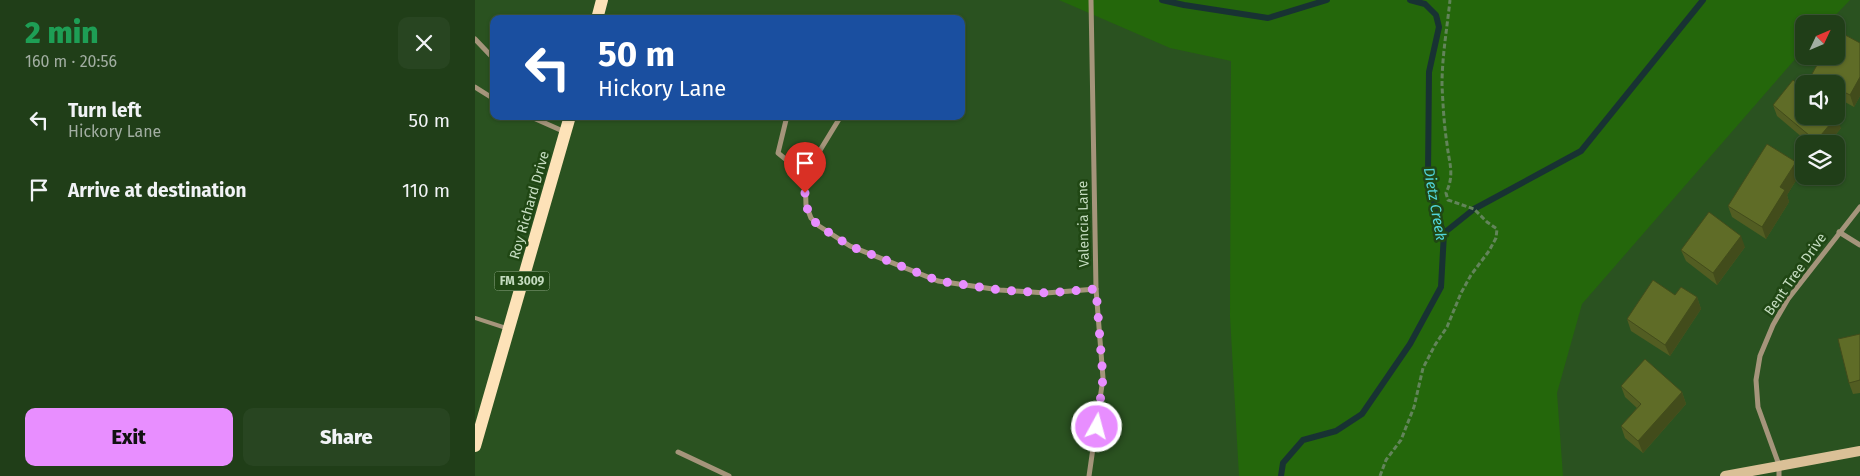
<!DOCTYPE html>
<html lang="en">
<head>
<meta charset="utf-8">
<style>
	body { margin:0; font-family:"Fira Sans",sans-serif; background:#284521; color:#f1f3f6; height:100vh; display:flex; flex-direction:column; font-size:19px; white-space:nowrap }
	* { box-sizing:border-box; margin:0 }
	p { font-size:16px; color:#a2aea2 }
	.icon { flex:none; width:28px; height:28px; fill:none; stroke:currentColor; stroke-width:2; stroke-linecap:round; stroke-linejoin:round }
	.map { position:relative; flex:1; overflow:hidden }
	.panel { display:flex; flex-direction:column; background:#203e18; width:475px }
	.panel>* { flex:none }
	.guide { position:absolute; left:15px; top:15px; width:475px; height:105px; border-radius:10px; box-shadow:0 1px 4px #0004,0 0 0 1px #3d5737; background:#1a4fa0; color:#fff; overflow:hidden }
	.needle { width:32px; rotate:46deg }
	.fabs { position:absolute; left:1320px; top:15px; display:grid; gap:10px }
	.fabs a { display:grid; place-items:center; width:50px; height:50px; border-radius:10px; background:#203e18; box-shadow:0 1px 4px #0004,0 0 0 1px #3d5737; font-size:25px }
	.pin { position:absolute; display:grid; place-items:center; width:42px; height:42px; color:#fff; margin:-51px -21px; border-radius:50% 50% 50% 0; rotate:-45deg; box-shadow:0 0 5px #0007 }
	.pin .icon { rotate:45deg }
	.me { position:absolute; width:55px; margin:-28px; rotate:7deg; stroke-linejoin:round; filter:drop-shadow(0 0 4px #0008) }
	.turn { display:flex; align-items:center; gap:18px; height:105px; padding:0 25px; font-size:22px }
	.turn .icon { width:65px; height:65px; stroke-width:2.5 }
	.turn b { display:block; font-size:35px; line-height:42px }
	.round { display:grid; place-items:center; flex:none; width:52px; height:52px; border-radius:10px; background:#284521 }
	.headline { display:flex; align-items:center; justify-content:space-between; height:85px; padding:0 25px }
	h1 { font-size:30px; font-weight:800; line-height:38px; color:#1e9e55 }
	.primary-button { display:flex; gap:10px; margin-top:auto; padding:10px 25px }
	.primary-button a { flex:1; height:58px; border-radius:10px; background:#e88eff; color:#111; font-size:20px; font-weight:800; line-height:58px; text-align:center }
	.primary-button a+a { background:#284521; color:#f1f3f6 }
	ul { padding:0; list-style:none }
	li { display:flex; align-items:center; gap:15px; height:70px; padding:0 25px }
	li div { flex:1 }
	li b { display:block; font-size:19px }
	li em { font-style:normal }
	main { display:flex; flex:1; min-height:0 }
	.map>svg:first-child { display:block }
	.green { fill:#24670b }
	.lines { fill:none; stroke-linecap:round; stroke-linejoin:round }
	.stream { stroke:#183233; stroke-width:6 }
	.path { stroke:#62845a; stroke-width:3; stroke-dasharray:5 2.5; stroke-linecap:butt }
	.lane { stroke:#a5957b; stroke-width:4 }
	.street { stroke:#a5957b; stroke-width:5 }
	.secondary { stroke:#dac097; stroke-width:10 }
	.primary { stroke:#fde2b8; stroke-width:12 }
	.wall { fill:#525d22 }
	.shaded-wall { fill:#424c1b }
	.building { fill:#5f6c27; stroke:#424c1b }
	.route { stroke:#e88eff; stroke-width:9; stroke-dasharray:0 16.2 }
	.labels { text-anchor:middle; stroke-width:5; stroke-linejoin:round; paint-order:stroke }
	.shield { fill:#204714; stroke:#94af8c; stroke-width:1 }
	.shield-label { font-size:12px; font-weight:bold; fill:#c5dcc0 }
	.street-label { font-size:14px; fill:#c5dcc0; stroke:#204714 }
	.water-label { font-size:15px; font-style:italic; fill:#51d4da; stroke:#204714 }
</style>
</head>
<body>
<main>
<section class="panel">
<div class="headline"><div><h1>2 min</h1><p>160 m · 20:56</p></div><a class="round"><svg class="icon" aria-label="close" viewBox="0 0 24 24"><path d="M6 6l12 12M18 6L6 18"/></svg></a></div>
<ul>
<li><svg class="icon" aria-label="left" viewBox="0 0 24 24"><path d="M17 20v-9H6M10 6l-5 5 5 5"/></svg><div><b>Turn left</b><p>Hickory Lane</p></div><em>50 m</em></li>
<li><svg class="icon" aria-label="arrive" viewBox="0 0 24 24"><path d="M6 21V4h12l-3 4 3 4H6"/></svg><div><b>Arrive at destination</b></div><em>110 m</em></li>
</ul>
<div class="primary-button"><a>Exit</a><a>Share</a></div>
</section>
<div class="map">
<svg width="1385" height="476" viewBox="0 0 1385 476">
	<rect width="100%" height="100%" fill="#2a5220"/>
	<path class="green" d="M 584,0 L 1375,0 L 1352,24 L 1329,24 L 1329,49 L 1107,304 L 1082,393 L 1088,476 L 764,476 L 755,316 L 756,61 L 695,48 Z"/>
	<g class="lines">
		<g class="stream">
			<path d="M 687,0 L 709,5 L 793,18 L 852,0"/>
			<path d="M 969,233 L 999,209 L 1106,151 L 1228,0"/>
			<path d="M 806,476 L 808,463 L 828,440 L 861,431 L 887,414 L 935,344 L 966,287 L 969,233 L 962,217 L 953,175 L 954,72 L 964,27 L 961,15 L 950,4 L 935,0"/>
		</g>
		<path class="path" d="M 905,476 L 911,460 L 926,440 L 939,407 L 948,368 L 960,345 L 972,327 L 986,293 L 996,275 L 1014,251 L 1021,238 L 1022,229 L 1012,222 L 999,209 L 973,200 L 971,193 C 980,174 974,163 972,144 C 969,125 968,105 967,85 C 967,56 972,29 975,0"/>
		<path class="lane" d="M 0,318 L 31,328"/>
		<g class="street">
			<path d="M 0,39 L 19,59"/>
			<path d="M 0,87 L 19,99"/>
			<path d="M 54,116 L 90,132"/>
			<path d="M 312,116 L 303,153 L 330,175"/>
			<path d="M 366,116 L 330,175 L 331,205 L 336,218 L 344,226 L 375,246 L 463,281 L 525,290 L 571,293 L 621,289"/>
			<path d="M 1364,232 L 1385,245"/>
			<path d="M 203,452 L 254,476"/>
			<path d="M 614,476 L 628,378 L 621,289 L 616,0"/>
			<path d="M 1304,476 L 1304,465 L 1283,407 L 1281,380 L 1285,356 L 1298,325 L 1313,299 L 1385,207"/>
		</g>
		<path class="secondary" d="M 1250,476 L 1385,451"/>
		<g class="primary">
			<path d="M 122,19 L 127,0"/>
			<path d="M 0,446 L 95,116"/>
		</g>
	</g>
	<g class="wall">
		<path d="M 1385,43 L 1385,96 L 1379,107 L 1361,97 L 1361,84 L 1340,84 L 1337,74 Z"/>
		<path d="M 1298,105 L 1366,128 L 1353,144 L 1335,144 L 1302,116 Z"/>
		<path d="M 1321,162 L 1325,174 L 1312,195 L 1314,202 L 1291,239 L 1257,217 L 1253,206 Z"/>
		<path d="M 1270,247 L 1242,285 L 1211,261 L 1206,250 Z"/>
		<path d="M 1200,295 L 1222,297 L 1226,309 L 1195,356 L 1156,331 L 1152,319 Z"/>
		<path d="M 1385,334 L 1385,393 L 1378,394 L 1374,383 Z"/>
		<path d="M 1146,386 L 1207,392 L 1211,404 L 1168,453 L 1150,438 L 1146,426 L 1162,408 L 1150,397 Z"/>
	</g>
	<g class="shaded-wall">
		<path d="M 1385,77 L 1385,96 L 1379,107 L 1375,95 Z"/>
		<path d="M 1361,117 L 1366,128 L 1353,144 L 1342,144 L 1341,141 Z"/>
		<path d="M 1321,162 L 1325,174 L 1312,195 L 1314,202 L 1291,239 L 1287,227 L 1305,187 Z"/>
		<path d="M 1266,236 L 1270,247 L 1242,285 L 1238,273 Z"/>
		<path d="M 1222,297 L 1226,309 L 1195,356 L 1190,345 Z"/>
		<path d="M 1207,392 L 1211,404 L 1168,453 L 1163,441 Z"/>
	</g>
	<g class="building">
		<path d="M 1361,30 L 1385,43 L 1385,77 L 1375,95 L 1361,88 L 1361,84 L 1354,84 L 1337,74 L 1347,56 L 1361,56 Z"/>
		<path d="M 1318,80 L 1329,89 L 1329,116 L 1361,117 L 1341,141 L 1298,105 Z"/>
		<path d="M 1292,144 L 1321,162 L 1305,187 L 1310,190 L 1287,227 L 1253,206 Z"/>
		<path d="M 1234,212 L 1266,236 L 1238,273 L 1206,250 Z"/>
		<path d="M 1178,280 L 1200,295 L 1206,287 L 1222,297 L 1190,345 L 1152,319 Z"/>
		<path d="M 1385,334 L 1385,380 L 1374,383 L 1363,339 Z"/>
		<path d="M 1170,359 L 1207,392 L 1163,441 L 1146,426 L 1166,404 L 1146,386 Z"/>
	</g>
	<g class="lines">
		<path class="route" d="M 330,193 L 331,205 L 336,218 L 344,226 L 375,246 L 464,281 L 525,290 L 571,293 L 621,289 L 628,378 L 622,427"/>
	</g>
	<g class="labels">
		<rect class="shield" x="19.5" y="271.5" width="55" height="19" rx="4"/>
		<g class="shield-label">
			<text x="47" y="285">FM 3009</text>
		</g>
		<g class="street-label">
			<text transform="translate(54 205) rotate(-74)" y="5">Roy Richard Drive</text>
			<text transform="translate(608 224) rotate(-91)" y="5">Valencia Lane</text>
			<text transform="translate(1320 274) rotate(-55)" y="5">Bent Tree Drive</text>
		</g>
		<g class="water-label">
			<text transform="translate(960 204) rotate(80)" y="5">Dietz Creek</text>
		</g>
	</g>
</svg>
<div class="fabs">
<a><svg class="needle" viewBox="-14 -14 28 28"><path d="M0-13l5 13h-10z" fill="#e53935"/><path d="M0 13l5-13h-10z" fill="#a2aea2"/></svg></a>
<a><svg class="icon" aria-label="sound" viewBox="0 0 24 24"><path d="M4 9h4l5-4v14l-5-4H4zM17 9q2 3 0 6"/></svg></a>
<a><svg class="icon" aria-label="layers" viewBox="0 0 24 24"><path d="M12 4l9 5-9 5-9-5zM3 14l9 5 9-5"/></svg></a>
</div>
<div class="pin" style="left:330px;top:193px;background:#d93025"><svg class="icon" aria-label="arrive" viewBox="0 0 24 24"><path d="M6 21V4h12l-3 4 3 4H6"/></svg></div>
<svg class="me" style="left:622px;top:427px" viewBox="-20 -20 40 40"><circle r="17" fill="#e88eff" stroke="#fff" stroke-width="3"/><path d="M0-11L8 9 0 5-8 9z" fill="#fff"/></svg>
<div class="guide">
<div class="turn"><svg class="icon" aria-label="left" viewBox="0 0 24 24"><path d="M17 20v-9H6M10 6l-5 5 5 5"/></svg><div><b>50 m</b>Hickory Lane</div></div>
</div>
</div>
</main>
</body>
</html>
